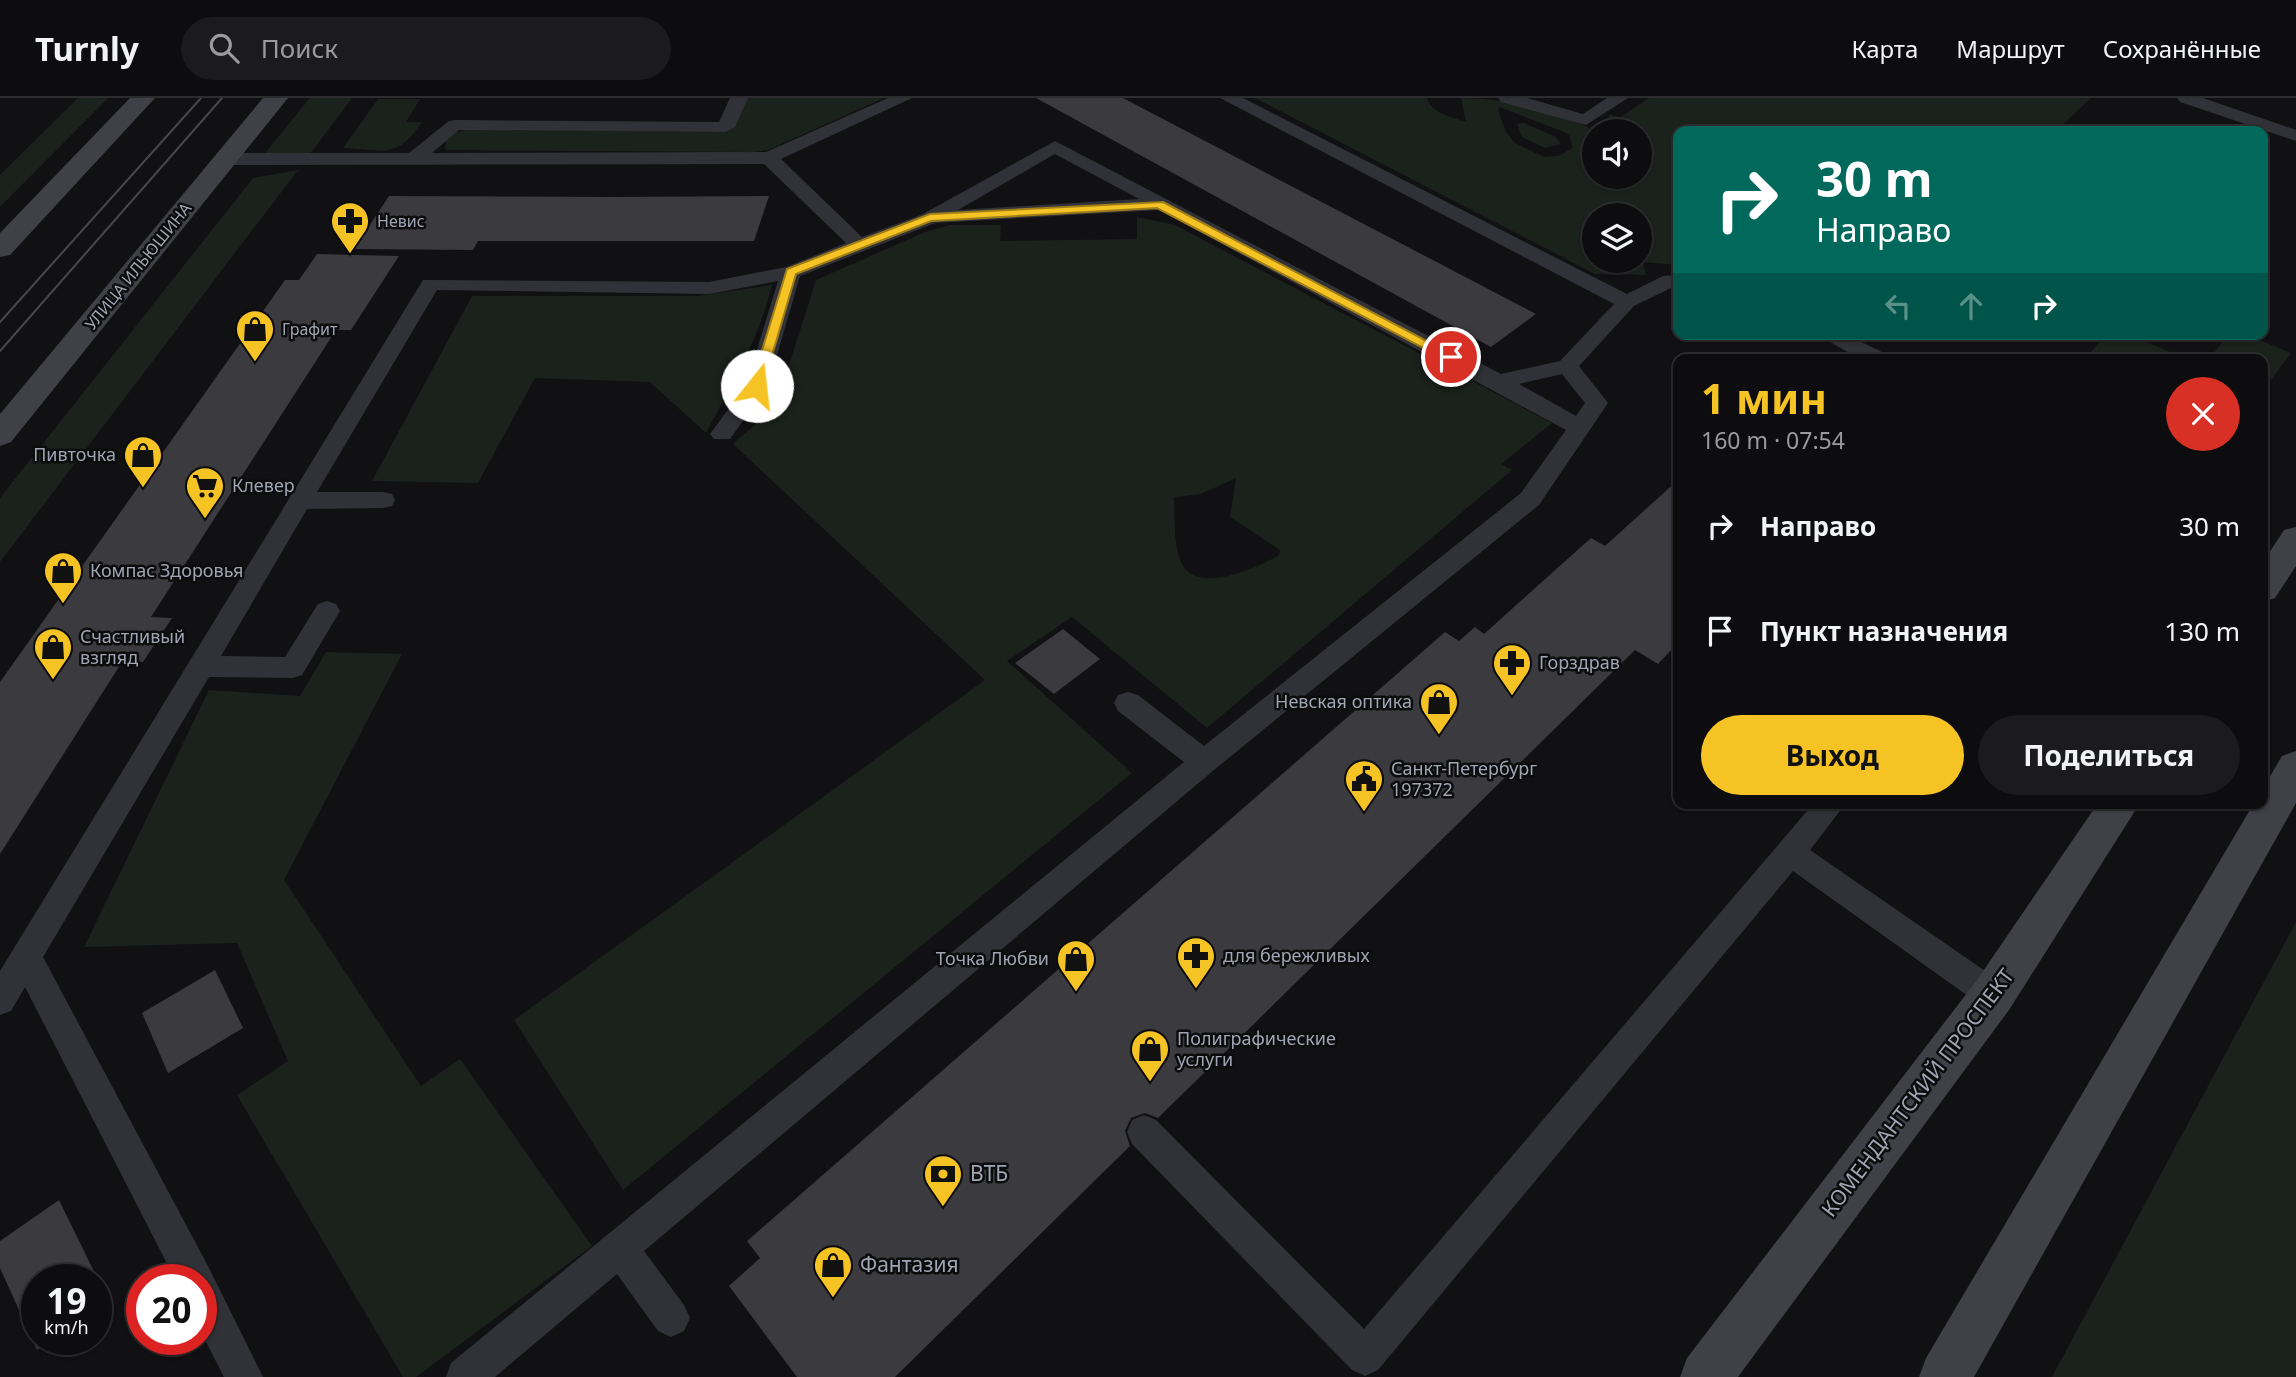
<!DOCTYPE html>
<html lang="ru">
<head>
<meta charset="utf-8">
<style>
	body { margin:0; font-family:"Noto Sans",sans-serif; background:#1b1a1c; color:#f1f3f6; height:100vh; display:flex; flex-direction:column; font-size:26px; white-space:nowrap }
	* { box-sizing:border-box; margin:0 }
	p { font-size:23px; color:#9a9b9e }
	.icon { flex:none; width:38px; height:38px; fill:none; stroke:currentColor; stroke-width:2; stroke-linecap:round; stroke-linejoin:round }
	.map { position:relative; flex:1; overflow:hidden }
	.sheet { position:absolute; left:1673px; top:256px; width:595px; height:455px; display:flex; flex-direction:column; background:#0d0c0e; border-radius:14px; box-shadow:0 2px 5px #0004,0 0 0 2px #2d2c2e }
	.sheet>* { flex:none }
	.top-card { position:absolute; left:1673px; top:28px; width:595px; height:214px; border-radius:14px; box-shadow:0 2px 5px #0004,0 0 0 2px #2d2c2e; background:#00695c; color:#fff; overflow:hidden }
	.buttons { position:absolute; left:1582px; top:21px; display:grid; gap:14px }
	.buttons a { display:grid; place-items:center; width:70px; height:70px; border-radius:50%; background:#0d0c0e; box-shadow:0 2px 5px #0004,0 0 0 2px #2d2c2e; font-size:35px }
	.speed { position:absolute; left:21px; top:1166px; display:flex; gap:14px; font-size:35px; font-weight:700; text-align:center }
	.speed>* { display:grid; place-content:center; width:91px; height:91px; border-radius:50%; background:#0d0c0e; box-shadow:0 2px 5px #0004,0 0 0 2px #2d2c2e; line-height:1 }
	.speed small { font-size:18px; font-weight:400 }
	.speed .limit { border:10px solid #d22; background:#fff; color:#111 }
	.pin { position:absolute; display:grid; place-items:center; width:60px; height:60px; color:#fff; margin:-30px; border:4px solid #fff; border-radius:50%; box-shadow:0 2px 7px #0007 }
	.me { position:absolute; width:77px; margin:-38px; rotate:16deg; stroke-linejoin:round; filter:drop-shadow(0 0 5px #0008) }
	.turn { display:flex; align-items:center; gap:24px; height:147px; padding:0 28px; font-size:32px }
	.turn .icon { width:91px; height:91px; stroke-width:2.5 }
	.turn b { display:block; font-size:49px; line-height:60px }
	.lanes { display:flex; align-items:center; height:66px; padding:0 28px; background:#0003; justify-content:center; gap:35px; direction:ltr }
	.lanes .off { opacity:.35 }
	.round { display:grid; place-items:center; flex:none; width:74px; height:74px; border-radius:37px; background:#1b1a1c }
	.summary { display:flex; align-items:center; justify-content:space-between; height:119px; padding:0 28px }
	h1 { font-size:42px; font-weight:700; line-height:52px; color:#f6c325 }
	.button { display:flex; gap:14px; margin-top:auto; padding:14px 28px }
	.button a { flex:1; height:80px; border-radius:42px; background:#f6c325; color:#111; font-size:28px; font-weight:700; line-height:80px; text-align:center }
	.button a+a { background:#1b1a1c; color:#f1f3f6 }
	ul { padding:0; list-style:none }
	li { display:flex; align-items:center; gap:21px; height:105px; padding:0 28px }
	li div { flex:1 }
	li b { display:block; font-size:26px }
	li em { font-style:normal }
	header { display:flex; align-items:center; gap:42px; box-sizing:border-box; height:98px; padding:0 35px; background:#0d0c0e; border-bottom:2px solid #2d2c2e }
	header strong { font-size:33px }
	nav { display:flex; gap:38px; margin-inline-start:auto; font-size:24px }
	.search { width:490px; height:63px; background:#1b1a1c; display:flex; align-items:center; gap:18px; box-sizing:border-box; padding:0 24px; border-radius:38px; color:#9a9b9e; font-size:26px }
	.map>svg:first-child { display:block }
	.green { fill:#1b221c; fill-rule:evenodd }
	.building { fill:#3a3a3f }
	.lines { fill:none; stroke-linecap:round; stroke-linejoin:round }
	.service { fill:#313237; fill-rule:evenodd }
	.secondary { fill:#3f4147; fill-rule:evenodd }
	.tram { stroke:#46484e; stroke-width:2 }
	.route { fill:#f6c325; stroke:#a07f18; stroke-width:2 }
	.labels { text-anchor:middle; stroke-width:5; stroke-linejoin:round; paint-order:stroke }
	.far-poi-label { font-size:16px; fill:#a1a5b3; stroke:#0c0c0d; text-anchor:start }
	.far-street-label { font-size:16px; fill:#a1a5b3; stroke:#0c0c0d }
	.poi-label { font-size:18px; fill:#a1a5b3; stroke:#0c0c0d; text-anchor:start }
	.near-street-label { font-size:21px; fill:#a1a5b3; stroke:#0c0c0d }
	.near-poi-label { font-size:21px; fill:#a1a5b3; stroke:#0c0c0d; text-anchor:start }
</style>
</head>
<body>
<header>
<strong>Turnly</strong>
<div class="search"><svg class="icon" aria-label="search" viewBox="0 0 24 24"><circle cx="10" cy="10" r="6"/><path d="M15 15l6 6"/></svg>Поиск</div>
<nav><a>Карта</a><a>Маршрут</a><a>Сохранённые</a></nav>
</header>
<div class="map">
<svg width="2296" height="1279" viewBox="0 0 2296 1279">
	<rect width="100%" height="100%" fill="#111012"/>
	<g class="green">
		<path d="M 78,0 L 108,0 L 0,109 L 0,77 Z"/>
		<path d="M 310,0 L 352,0 L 310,56 L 264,56 Z"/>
		<path d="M 745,0 L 884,0 L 768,52 L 755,54 L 445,52 L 446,43 L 454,35 L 465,32 L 724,34 Z"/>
		<path d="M 1255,0 L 1427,0 C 1431,15 1452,19 1466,24 L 1461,0 C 1507,0 1555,12 1596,33 L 1594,79 L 1640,79 L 1640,33 L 1599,33 L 1610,16 L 1619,20 L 1649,0 L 2091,0 L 2056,33 L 1678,33 L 1678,167 L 1643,164 L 1646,177 L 1595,176 ZM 1500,9 L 1564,34 L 1569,37 L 1573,50 L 1558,58 L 1544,59 L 1515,45 L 1506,34 L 1498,12 ZM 1594,117 L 1640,117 L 1640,163 L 1594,163 Z"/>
		<path d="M 378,1 L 420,1 L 406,24 L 422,24 C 396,62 385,52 343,50 Z"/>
		<path d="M 1524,25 L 1556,39 L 1561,46 L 1545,50 L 1522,39 L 1517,26 Z"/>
		<path d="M 298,72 L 0,464 L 0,400 L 253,80 Z"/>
		<path d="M 1137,119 L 1175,127 L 1552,325 L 1501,366 L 1512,372 L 1207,630 L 1072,519 L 1007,563 L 1132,675 L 623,1092 L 514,922 L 985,582 L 733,346 L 776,308 L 816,182 L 925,134 L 950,127 L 1001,127 L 1000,143 L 1137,141 ZM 1236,380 L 1230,419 L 1280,452 L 1279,457 C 1258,470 1194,498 1181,464 C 1173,446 1175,418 1174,399 L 1201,396 Z"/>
		<path d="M 772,187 C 759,241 732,287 706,335 L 650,284 L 535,280 L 478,385 L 372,383 L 472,198 L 697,198 Z"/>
		<path d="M 2107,236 L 2128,236 L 2170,254 L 2164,261 L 2104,261 L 2090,255 Z"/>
		<path d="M 2229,236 L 2245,236 L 2291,255 L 2271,282 L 2263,278 L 2263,261 L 2221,261 L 2212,257 Z"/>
		<path d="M 326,554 L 402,556 L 284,782 L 421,988 L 460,961 L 592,1148 L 416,1279 L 403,1279 L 237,997 L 288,963 L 237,845 L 84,849 L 209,592 L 300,598 Z"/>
		<path d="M 2296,824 L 2296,1279 L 2052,1279 Z"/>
	</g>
	<g class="building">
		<path d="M 1036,0 L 1123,0 L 1536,216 L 1491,249 Z"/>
		<path d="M 389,98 L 614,99 L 769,98 L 754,143 L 478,143 L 473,152 L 354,151 Z"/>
		<path d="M 317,156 L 399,158 L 351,232 L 336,232 L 151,519 L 172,520 L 143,564 L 122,564 L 0,756 L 0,584 L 285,182 L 299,182 Z"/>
		<path d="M 1678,382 L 1678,545 L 1658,566 L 1635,552 L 1158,1020 L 1145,1015 L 1131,1020 L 1125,1033 L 1130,1048 L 895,1279 L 797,1279 L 729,1188 L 760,1160 L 747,1143 L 1445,534 L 1459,543 L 1475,529 L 1484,536 L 1591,440 L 1605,448 Z"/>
		<path d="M 1063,531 L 1100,561 L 1054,596 L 1015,565 Z"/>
		<path d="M 215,872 L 243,930 L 168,975 L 142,915 Z"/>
		<path d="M 59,1102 L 107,1200 L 96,1208 L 96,1181 L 37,1181 L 37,1241 L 52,1241 L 37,1252 L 0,1170 L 0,1143 Z"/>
	</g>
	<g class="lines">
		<g class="service">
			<path d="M 730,0 L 748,0 L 735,29 L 726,34 L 459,32 L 432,55 L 766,54 L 888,0 L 912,0 L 781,61 L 862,139 L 923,116 L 1055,43 L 1501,276 L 1560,263 L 1614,206 L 1220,0 L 1243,0 L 1627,196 L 1663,178 L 1678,177 L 1678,189 L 1673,189 L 1634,208 L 1579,268 L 1608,305 L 1539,407 L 1214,672 L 644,1153 L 684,1207 L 690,1220 L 684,1233 L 671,1239 L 658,1233 L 617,1176 L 495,1279 L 446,1279 L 451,1265 L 1184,664 L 1118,613 L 1114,605 L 1118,597 L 1128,594 L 1138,597 L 1204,648 L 1521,395 L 1566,332 L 1159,112 L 935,125 L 800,178 L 768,288 L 730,341 L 714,341 L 710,336 L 746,287 L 778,183 L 709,196 L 437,192 L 317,394 L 383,394 L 392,396 L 395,402 L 392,408 L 383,410 L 307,411 L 221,558 L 285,559 L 318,506 L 327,503 L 336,506 L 340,513 L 302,577 L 293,580 L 209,579 L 43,859 L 208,1168 L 263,1279 L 224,1279 L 201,1234 L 201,1181 L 175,1181 L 25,889 L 11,913 L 0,917 L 0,873 L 423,182 L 709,184 L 786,169 L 846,145 L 764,66 L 225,67 L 216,61 L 225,55 L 409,55 L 449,23 L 455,22 L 719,24 ZM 1055,56 L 1139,101 L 958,112 ZM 1562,276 L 1585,305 L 1576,318 L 1519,286 Z"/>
			<path d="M 1498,0 L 1527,0 L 1583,16 L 1607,0 L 1628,0 L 1586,27 L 1501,4 Z"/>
			<path d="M 2177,0 L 2203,0 L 2296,32 L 2296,43 L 2180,4 Z"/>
			<path d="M 1816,236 L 1845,236 L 1886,256 L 1889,261 L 1860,261 Z"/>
			<path d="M 1814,705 L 1846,705 L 1810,752 L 2004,886 L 2009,897 L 2004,908 L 1993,912 L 1982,908 L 1793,773 L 1378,1272 L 1365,1278 L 1352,1272 L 1132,1046 L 1127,1034 L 1132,1022 L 1144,1017 L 1156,1022 L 1364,1231 Z"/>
		</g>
		<g class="secondary">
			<path d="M 130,0 L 155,0 L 10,157 L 0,159 L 0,135 Z"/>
			<path d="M 263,0 L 288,0 L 11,344 L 0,348 L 0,316 Z"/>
			<path d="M 2296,429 L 2296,468 L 2275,500 L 2263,504 L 2263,464 L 2284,432 Z"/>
			<path d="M 2296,653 L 2296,705 L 1974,1279 L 1919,1279 L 1926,1260 L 2254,705 L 2263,705 L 2263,690 L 2282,658 Z"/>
			<path d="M 2098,705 L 2140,705 L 2009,912 L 1738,1279 L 1680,1279 L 1687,1260 L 1977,882 Z"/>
		</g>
		<g class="tram">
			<path d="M 0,224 L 201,0"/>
			<path d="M 0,253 L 222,0"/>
		</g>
	</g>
	<path class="route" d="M 1163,104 L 1457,259 L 1446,262 L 1157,110 L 931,123 L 796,176 L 763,288 L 757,292 L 751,288 L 787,171 L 930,116 Z"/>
	<defs>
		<symbol id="pharmacy-pin" viewBox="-11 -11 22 30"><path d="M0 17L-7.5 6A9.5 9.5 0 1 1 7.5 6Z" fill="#f6c325" stroke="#0c0c0d"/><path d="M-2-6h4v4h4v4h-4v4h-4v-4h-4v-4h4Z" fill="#111"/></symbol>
		<symbol id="shop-pin" viewBox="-11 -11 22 30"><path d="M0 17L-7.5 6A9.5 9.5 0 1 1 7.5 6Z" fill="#f6c325" stroke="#0c0c0d"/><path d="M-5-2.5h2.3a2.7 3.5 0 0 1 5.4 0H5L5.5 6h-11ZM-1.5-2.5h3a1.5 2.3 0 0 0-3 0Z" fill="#111"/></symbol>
		<symbol id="supermarket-pin" viewBox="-11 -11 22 30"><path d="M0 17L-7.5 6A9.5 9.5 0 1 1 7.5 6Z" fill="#f6c325" stroke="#0c0c0d"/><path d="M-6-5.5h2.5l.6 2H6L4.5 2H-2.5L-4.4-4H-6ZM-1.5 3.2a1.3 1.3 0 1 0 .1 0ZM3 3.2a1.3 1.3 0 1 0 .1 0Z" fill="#111"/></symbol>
		<symbol id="civic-pin" viewBox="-11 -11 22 30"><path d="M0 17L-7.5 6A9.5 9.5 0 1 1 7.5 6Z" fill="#f6c325" stroke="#0c0c0d"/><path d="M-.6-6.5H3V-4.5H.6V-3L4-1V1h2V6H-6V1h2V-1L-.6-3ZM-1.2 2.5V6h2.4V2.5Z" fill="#111"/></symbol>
		<symbol id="bank-pin" viewBox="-11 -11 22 30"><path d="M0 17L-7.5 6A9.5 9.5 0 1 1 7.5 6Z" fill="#f6c325" stroke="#0c0c0d"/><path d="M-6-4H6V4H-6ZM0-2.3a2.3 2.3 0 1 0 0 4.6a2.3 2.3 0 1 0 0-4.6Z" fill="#111"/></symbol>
	</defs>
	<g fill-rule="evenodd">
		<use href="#pharmacy-pin" x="328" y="101" width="44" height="60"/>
		<use href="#shop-pin" x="233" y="209" width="44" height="60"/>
		<use href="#shop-pin" x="121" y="335" width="44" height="60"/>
		<use href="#supermarket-pin" x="183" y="366" width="44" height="60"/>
		<use href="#shop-pin" x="41" y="451" width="44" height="60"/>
		<use href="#shop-pin" x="31" y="527" width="44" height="60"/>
		<use href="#pharmacy-pin" x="1490" y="543" width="44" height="60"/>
		<use href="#shop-pin" x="1417" y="582" width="44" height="60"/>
		<use href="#civic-pin" x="1342" y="659" width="44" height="60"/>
		<use href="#pharmacy-pin" x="1174" y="836" width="44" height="60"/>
		<use href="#shop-pin" x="1054" y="839" width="44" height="60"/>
		<use href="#shop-pin" x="1128" y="929" width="44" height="60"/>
		<use href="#bank-pin" x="921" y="1054" width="44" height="60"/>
		<use href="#shop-pin" x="811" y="1145" width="44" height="60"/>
	</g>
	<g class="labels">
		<g class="far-poi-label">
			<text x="377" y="129">Невис</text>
			<text x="282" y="237">Графит</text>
		</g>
		<g class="far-street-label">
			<text transform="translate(138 168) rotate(-51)" y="6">УЛИЦА ИЛЬЮШИНА</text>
		</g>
		<g class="poi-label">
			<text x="116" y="363" text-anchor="end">Пивточка</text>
			<text x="232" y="394">Клевер</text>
			<text x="90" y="479">Компас Здоровья</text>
			<text x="80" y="545">Счастливый<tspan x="80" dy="21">взгляд</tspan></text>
			<text x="1539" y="571">Горздрав</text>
			<text x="1412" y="610" text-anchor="end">Невская оптика</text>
			<text x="1391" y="677">Санкт-Петербург<tspan x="1391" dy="21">197372</tspan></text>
			<text x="1223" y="864">для бережливых</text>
			<text x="1049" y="867" text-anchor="end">Точка Любви</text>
			<text x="1177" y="947">Полиграфические<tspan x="1177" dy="21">услуги</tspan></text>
		</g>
		<g class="near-street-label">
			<text transform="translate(1918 995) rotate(-53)" y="7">КОМЕНДАНТСКИЙ ПРОСПЕКТ</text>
		</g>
		<g class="near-poi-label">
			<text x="970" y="1083">ВТБ</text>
			<text x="860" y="1174">Фантазия</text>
		</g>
	</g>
</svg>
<div class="buttons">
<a><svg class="icon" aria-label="sound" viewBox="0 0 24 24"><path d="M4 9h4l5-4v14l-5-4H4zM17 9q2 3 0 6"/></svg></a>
<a><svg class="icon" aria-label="layers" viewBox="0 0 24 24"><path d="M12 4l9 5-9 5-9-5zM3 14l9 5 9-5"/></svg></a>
</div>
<div class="speed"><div>19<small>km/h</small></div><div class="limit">20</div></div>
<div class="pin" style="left:1451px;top:259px;background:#d93025"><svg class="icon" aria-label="arrive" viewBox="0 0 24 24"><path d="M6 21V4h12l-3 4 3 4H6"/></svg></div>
<svg class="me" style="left:757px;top:288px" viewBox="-20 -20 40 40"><circle r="19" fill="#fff"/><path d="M0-13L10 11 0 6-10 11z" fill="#f6c325"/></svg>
<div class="top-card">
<div class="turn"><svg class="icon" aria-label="right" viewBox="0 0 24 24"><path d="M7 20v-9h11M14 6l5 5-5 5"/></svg><div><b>30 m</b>Направо</div></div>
<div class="lanes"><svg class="icon off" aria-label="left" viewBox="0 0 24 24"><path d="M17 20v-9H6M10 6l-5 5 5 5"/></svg><svg class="icon off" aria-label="ahead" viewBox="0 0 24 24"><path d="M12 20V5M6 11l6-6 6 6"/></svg><svg class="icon" aria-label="right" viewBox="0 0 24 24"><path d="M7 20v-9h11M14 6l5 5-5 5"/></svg></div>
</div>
<section class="sheet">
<div class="summary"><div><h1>1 мин</h1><p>160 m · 07:54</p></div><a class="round" style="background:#d93025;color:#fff"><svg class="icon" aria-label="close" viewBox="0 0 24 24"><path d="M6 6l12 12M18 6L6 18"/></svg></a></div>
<ul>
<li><svg class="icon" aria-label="right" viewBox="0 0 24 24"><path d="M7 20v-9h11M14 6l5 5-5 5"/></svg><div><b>Направо</b></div><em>30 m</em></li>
<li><svg class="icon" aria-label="arrive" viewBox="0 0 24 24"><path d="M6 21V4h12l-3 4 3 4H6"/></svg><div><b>Пункт назначения</b></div><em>130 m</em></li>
</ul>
<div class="button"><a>Выход</a><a>Поделиться</a></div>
</section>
</div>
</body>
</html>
